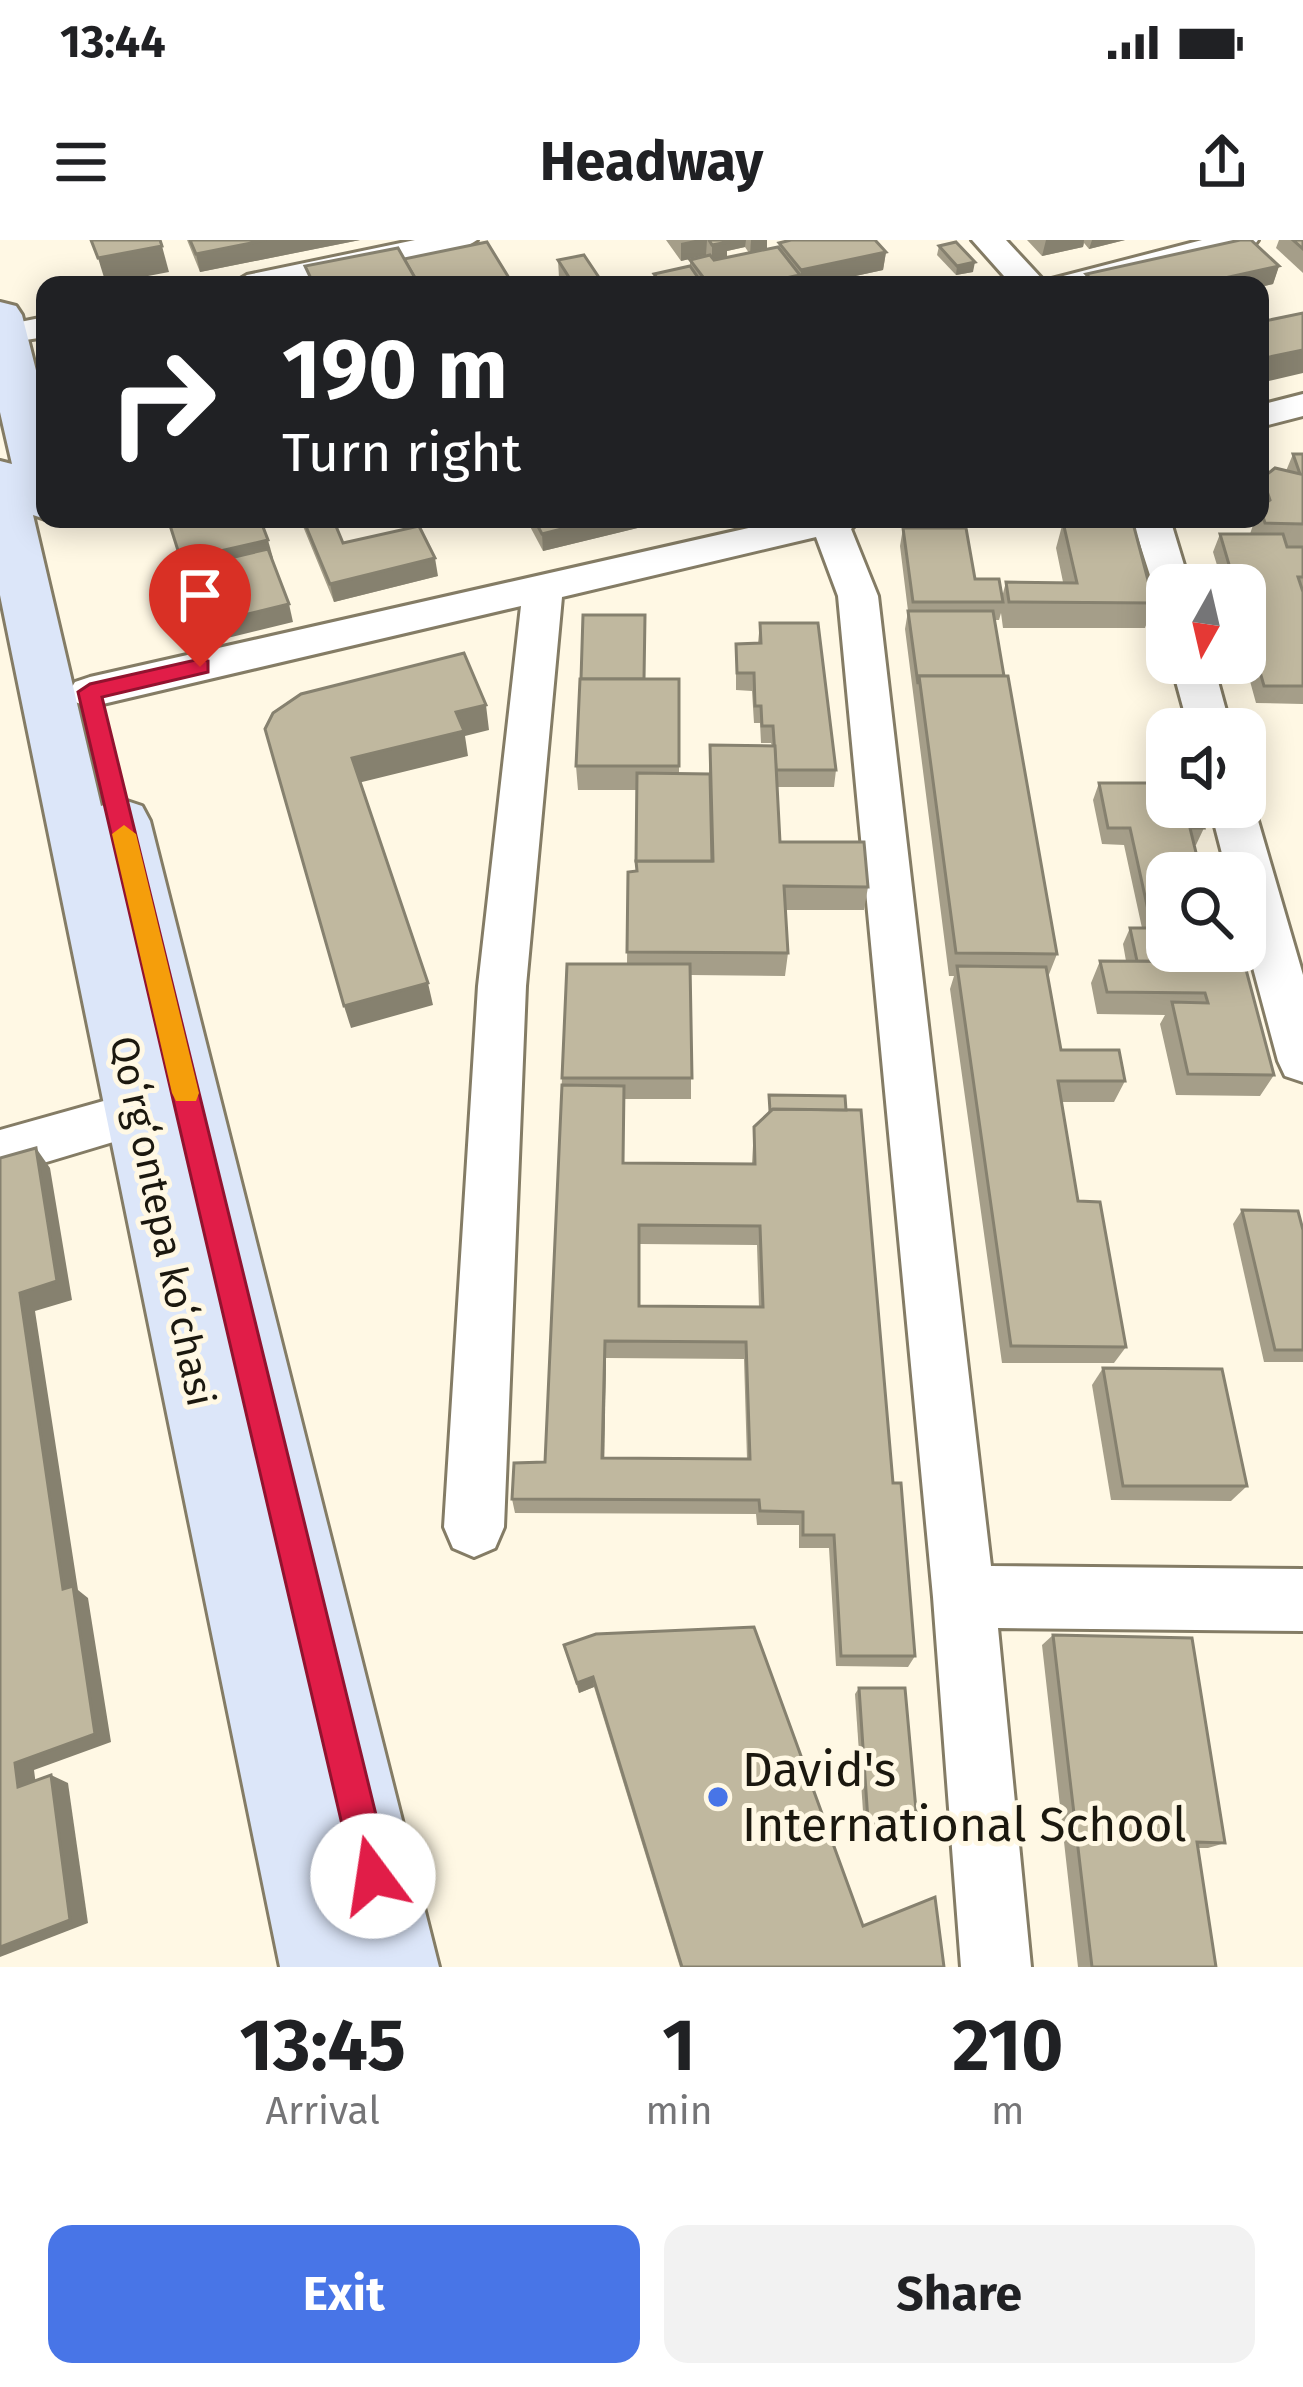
<!DOCTYPE html>
<html lang="en">
<head>
<meta charset="utf-8">
<style>
	body { margin:0; font-family:"Fira Sans",sans-serif; background:#f2f2f2; color:#202124; height:100vh; display:flex; flex-direction:column; font-size:45px; white-space:nowrap }
	* { box-sizing:border-box; margin:0 }
	p { font-size:39px; color:#757577 }
	.icon { flex:none; width:66px; height:66px; fill:none; stroke:currentColor; stroke-width:2; stroke-linecap:round; stroke-linejoin:round }
	.map { position:relative; height:1727px; overflow:hidden }
	.drawer { display:flex; flex-direction:column; background:#fff; flex:1 }
	.drawer>* { flex:none }
	.guide { position:absolute; left:36px; top:36px; width:1233px; height:252px; border-radius:24px; box-shadow:0 6px 30px #0003; background:#202124; color:#fff; overflow:hidden }
	.needle { width:78px; rotate:188deg }
	.controls { position:absolute; left:1146px; top:324px; display:grid; gap:24px }
	.controls a { display:grid; place-items:center; width:120px; height:120px; border-radius:24px; background:#fff; box-shadow:0 6px 30px #0003; font-size:60px }
	.pin { position:absolute; display:grid; place-items:center; width:102px; height:102px; color:#fff; margin:-123px -51px; border-radius:50% 50% 50% 0; rotate:-45deg; box-shadow:0 0 12px #0007 }
	.pin .icon { rotate:45deg }
	.me { position:absolute; width:132px; margin:-66px; rotate:346deg; stroke-linejoin:round; filter:drop-shadow(0 0 9px #0008) }
	.turn { display:flex; align-items:center; gap:42px; height:252px; padding:0 48px; font-size:54px }
	.turn .icon { width:156px; height:156px; stroke-width:2.5 }
	.turn b { display:block; font-size:84px; line-height:102px }
	.eta { display:flex; justify-content:space-evenly; align-items:center; height:204px; text-align:center }
	.eta b { font-size:72px; font-weight:700; line-height:84px }
	.cta { display:flex; gap:24px; margin-top:auto; padding:24px 48px }
	.cta a { flex:1; height:138px; border-radius:24px; background:#4875e7; color:#fff; font-size:48px; font-weight:700; line-height:138px; text-align:center }
	.cta a+a { background:#f2f2f2; color:#202124 }
	.status { display:flex; justify-content:space-between; align-items:center; height:84px; padding:0 60px; background:#fff; direction:ltr }
	.status svg { height:33px; fill:currentColor }
	header { display:flex; justify-content:space-between; align-items:center; height:156px; padding:0 48px; background:#fff; font-size:54px; font-weight:700 }
	.map>svg:first-child { display:block }
	.lines { fill:none; stroke-linecap:round; stroke-linejoin:round }
	.minor-casing { stroke:#847c65; stroke-width:6 }
	.secondary-casing { stroke:#847c65; stroke-width:6 }
	.minor { fill:#fff; fill-rule:evenodd }
	.secondary { fill:#dce6f9; fill-rule:evenodd }
	.wall { fill:#a59e89; fill-rule:evenodd }
	.shaded-wall { fill:#86816f }
	.building { fill:#c0b89f; stroke:#86816f; stroke-width:3; fill-rule:evenodd }
	.route { fill:#e11d48; stroke:#92132f; stroke-width:3 }
	.slow { fill:#f59e0b }
	.poi-dot { fill:#4875e7; stroke:#fff8e4; stroke-width:4.5 }
	.labels { text-anchor:middle; stroke-width:10; stroke-linejoin:round; paint-order:stroke }
	.street-label { font-size:39px; fill:#1b180f; stroke:#fff8e4 }
	.near-poi-label { font-size:48px; fill:#1b180f; stroke:#fff8e4; text-anchor:start }
</style>
</head>
<body>
<div class="status"><b>13:44</b><svg viewBox="0 0 49 12"><path d="M0 12V9h3v3zM5 12V6h3v6zM10 12V3h3v9zM15 12V0h3v12zM26 1h20v11H26zM47 4h2v5h-2z"/></svg></div>
<header><svg class="icon" aria-label="menu" viewBox="0 0 24 24"><path d="M4 6h16M4 12h16M4 18h16"/></svg>Headway<svg class="icon" aria-label="share" viewBox="0 0 24 24"><path d="M12 15V3M7 8l5-5 5 5M5 13v7h14v-7"/></svg></header>
<div class="map">
<svg width="1303" height="1727" viewBox="0 0 1303 1727">
	<rect width="100%" height="100%" fill="#fff8e4"/>
	<g class="lines">
		<defs>
			<g id="minor">
				<path d="M 415,0 L 477,0 L 461,10 L 294,45 L 230,45 L 247,35 Z"/>
				<path d="M 972,0 L 1006,0 L 1044,41 L 1202,0 L 1258,0 L 1253,7 L 1099,45 L 1012,45 Z"/>
				<path d="M 45,77 L 45,97 L 0,104 L 0,86 Z"/>
				<path d="M 1303,154 L 1303,176 L 1260,187 L 1260,165 Z"/>
				<path d="M 788,279 L 861,279 L 851,289 L 878,356 L 991,1326 L 1303,1329 L 1303,1391 L 998,1388 L 1031,1727 L 961,1727 L 933,1357 L 838,356 L 816,297 L 562,357 L 526,746 L 504,1287 L 495,1308 L 474,1317 L 453,1308 L 444,1287 L 478,746 L 521,366 L 90,467 L 75,462 L 69,452 L 75,442 L 90,437 Z"/>
				<path d="M 1132,279 L 1170,279 L 1190,345 L 1167,345 L 1167,357 L 1156,354 Z"/>
				<path d="M 1171,423 L 1213,423 L 1231,489 L 1189,489 Z"/>
				<path d="M 1245,554 L 1254,567 L 1303,735 L 1303,842 L 1285,836 L 1278,821 L 1245,698 L 1245,633 L 1227,633 L 1210,567 L 1245,567 Z"/>
				<path d="M 175,841 L 193,848 L 200,863 L 193,878 L 0,936 L 0,890 Z"/>
			</g>
			<path id="secondary" d="M 0,62 L 16,66 L 22,75 L 45,166 L 45,279 L 33,275 L 101,566 L 121,559 L 142,566 L 150,581 L 439,1727 L 280,1727 L 0,355 L 0,221 L 12,224 L 0,172 Z"/>
		</defs>
		<use href="#minor" class="minor-casing"/>
		<use href="#secondary" class="secondary-casing"/>
		<use href="#minor" class="minor"/>
		<use href="#secondary" class="secondary"/>
	</g>
	<g class="wall">
		<path d="M 187,0 L 360,0 L 200,32 Z"/>
		<path d="M 666,0 L 767,0 L 767,9 L 779,8 L 779,3 L 886,12 L 883,30 L 814,45 L 654,45 L 654,34 L 690,27 L 690,20 L 706,15 L 681,21 ZM 745,7 L 749,13 L 727,18 L 727,11 Z"/>
		<path d="M 1027,0 L 1125,0 L 1089,9 L 1084,3 L 1083,7 L 1042,16 Z"/>
		<path d="M 1279,0 L 1303,0 L 1303,33 L 1276,8 Z"/>
		<path d="M 939,6 L 973,32 L 956,35 L 937,15 Z"/>
		<path d="M 558,20 L 604,45 L 563,45 L 559,38 Z"/>
		<path d="M 1279,26 L 1273,44 L 1260,47 L 1260,45 L 1083,45 L 1086,34 Z"/>
		<path d="M 1293,214 L 1303,214 L 1303,464 L 1256,463 L 1245,423 L 1245,345 L 1223,345 L 1213,312 L 1220,294 L 1250,294 L 1255,279 L 1260,279 L 1260,240 L 1286,231 Z"/>
		<path d="M 300,279 L 333,279 L 343,303 L 438,336 L 334,362 Z"/>
		<path d="M 526,279 L 674,279 L 543,311 Z"/>
		<path d="M 1063,282 L 1154,363 L 1145,388 L 1003,388 L 1001,373 L 999,380 L 994,380 L 1057,714 L 1048,737 L 1061,810 L 1125,841 L 1114,862 L 1061,862 L 1078,961 L 1126,1107 L 1114,1123 L 1002,1123 L 950,749 L 954,736 L 949,736 L 905,389 L 908,371 L 900,306 L 903,288 L 1002,357 L 1006,342 L 1063,342 L 1056,308 Z"/>
		<path d="M 760,383 L 836,530 L 834,547 L 777,547 L 780,602 L 868,647 L 864,670 L 785,670 L 788,713 L 785,736 L 691,735 L 691,859 L 624,859 L 624,923 L 752,924 L 754,887 L 769,873 L 769,855 L 893,1243 L 915,1416 L 908,1427 L 836,1426 L 829,1308 L 799,1308 L 799,1285 L 757,1285 L 756,1274 L 515,1273 L 512,1259 L 545,1222 L 562,838 L 627,724 L 628,632 L 637,631 L 637,550 L 578,550 L 576,526 L 644,439 L 679,439 L 679,534 L 709,534 L 710,505 L 772,506 L 771,503 L 761,503 L 760,483 L 754,483 L 752,451 L 736,450 L 736,404 L 758,403 ZM 640,1004 L 757,1005 L 759,1067 L 639,1066 ZM 606,1118 L 744,1119 L 747,1219 L 604,1218 Z"/>
		<path d="M 1099,543 L 1204,588 L 1196,605 L 1194,605 L 1167,633 L 1236,711 L 1274,835 L 1260,856 L 1176,855 L 1160,784 L 1165,775 L 1097,774 L 1091,743 L 1100,721 L 1126,721 L 1123,704 L 1130,688 L 1142,688 L 1124,605 L 1102,604 L 1093,560 Z"/>
		<path d="M 1242,970 L 1303,990 L 1303,1122 L 1264,1122 L 1233,984 Z"/>
		<path d="M 1103,1128 L 1247,1246 L 1231,1261 L 1111,1260 L 1092,1145 Z"/>
		<path d="M 1053,1395 L 1225,1603 L 1208,1608 L 1198,1608 L 1216,1727 L 1078,1727 L 1042,1405 Z"/>
		<path d="M 564,1405 L 863,1686 L 944,1727 L 680,1727 L 594,1447 L 579,1453 Z"/>
		<path d="M 859,1448 L 917,1581 L 911,1585 L 864,1586 L 855,1454 Z"/>
	</g>
	<g class="shaded-wall">
		<path d="M 266,0 L 360,0 L 200,32 L 196,14 Z"/>
		<path d="M 695,0 L 707,0 L 706,15 L 681,21 L 681,3 Z"/>
		<path d="M 722,0 L 746,0 L 745,7 L 727,11 L 727,20 L 712,23 L 712,5 Z"/>
		<path d="M 751,0 L 767,0 L 767,11 L 750,14 Z"/>
		<path d="M 1046,0 L 1084,0 L 1083,7 L 1042,16 Z"/>
		<path d="M 1092,0 L 1125,0 L 1089,9 Z"/>
		<path d="M 162,6 L 169,32 L 106,44 L 98,18 Z"/>
		<path d="M 886,12 L 883,30 L 814,45 L 800,45 L 801,30 Z"/>
		<path d="M 975,22 L 973,32 L 956,35 L 957,26 Z"/>
		<path d="M 1279,26 L 1273,44 L 1260,47 L 1260,45 L 1193,45 Z"/>
		<path d="M 800,35 L 799,45 L 752,45 Z"/>
		<path d="M 1303,110 L 1303,133 L 1260,143 L 1260,119 Z"/>
		<path d="M 601,279 L 646,279 L 646,286 L 543,311 L 542,294 Z"/>
		<path d="M 646,279 L 674,279 L 646,286 Z"/>
		<path d="M 268,300 L 273,318 L 187,338 L 181,320 Z"/>
		<path d="M 435,318 L 438,336 L 334,362 L 330,344 Z"/>
		<path d="M 289,364 L 293,382 L 199,405 L 194,387 Z"/>
		<path d="M 486,465 L 489,490 L 465,496 L 468,516 L 358,543 L 352,518 L 456,472 Z"/>
		<path d="M 428,743 L 433,765 L 351,788 L 344,766 Z"/>
		<path d="M 36,908 L 50,928 L 72,1060 L 35,1071 L 78,1350 L 88,1358 L 111,1502 L 34,1530 L 37,1553 L 18,1547 L 15,1523 L 63,1349 L 20,1053 Z"/>
		<path d="M 605,1101 L 606,1118 L 604,1233 L 602,1218 Z"/>
		<path d="M 593,1437 L 594,1447 L 579,1453 L 577,1443 Z"/>
		<path d="M 51,1535 L 68,1543 L 88,1683 L 0,1717 L 0,1707 Z"/>
	</g>
	<g class="building">
		<path d="M 91,0 L 160,0 L 162,6 L 98,18 Z"/>
		<path d="M 190,0 L 266,0 L 196,14 Z"/>
		<path d="M 709,0 L 726,0 L 728,2 L 712,5 Z"/>
		<path d="M 791,0 L 875,0 L 886,12 L 801,30 L 779,3 Z"/>
		<path d="M 1240,0 L 1251,0 L 1279,26 L 1193,45 L 1097,45 L 1086,34 Z"/>
		<path d="M 1293,0 L 1303,0 L 1303,9 Z"/>
		<path d="M 487,2 L 512,43 L 501,45 L 419,45 L 404,19 Z"/>
		<path d="M 956,2 L 975,22 L 957,26 L 939,6 Z"/>
		<path d="M 778,7 L 800,35 L 752,45 L 709,45 L 690,20 L 710,15 L 714,20 Z"/>
		<path d="M 398,8 L 419,45 L 314,45 L 305,26 Z"/>
		<path d="M 584,15 L 604,45 L 574,45 L 558,20 Z"/>
		<path d="M 690,26 L 703,45 L 662,45 L 654,34 Z"/>
		<path d="M 309,40 L 311,45 L 286,45 Z"/>
		<path d="M 1303,73 L 1303,110 L 1260,119 L 1260,82 Z"/>
		<path d="M 1293,214 L 1303,214 L 1303,284 L 1265,283 L 1260,268 L 1270,260 L 1265,245 L 1260,242 L 1260,240 L 1275,228 L 1300,234 Z"/>
		<path d="M 168,279 L 260,279 L 268,300 L 181,320 Z"/>
		<path d="M 303,279 L 333,279 L 343,303 L 419,286 L 435,318 L 330,344 Z"/>
		<path d="M 534,279 L 601,279 L 542,294 Z"/>
		<path d="M 1063,282 L 1133,283 L 1154,363 L 1009,362 L 1006,342 L 1077,343 Z"/>
		<path d="M 903,288 L 966,288 L 975,339 L 999,339 L 1003,362 L 913,362 Z"/>
		<path d="M 1220,294 L 1283,294 L 1287,307 L 1303,307 L 1303,337 L 1298,337 L 1303,352 L 1303,446 L 1264,446 L 1245,379 L 1245,345 L 1235,345 Z"/>
		<path d="M 268,309 L 289,364 L 194,387 L 175,331 Z"/>
		<path d="M 908,371 L 993,371 L 1004,436 L 919,436 L 918,444 Z"/>
		<path d="M 583,375 L 645,375 L 644,439 L 581,439 Z"/>
		<path d="M 760,383 L 818,383 L 836,530 L 776,530 L 773,486 L 762,486 L 761,466 L 755,466 L 754,433 L 737,433 L 736,404 L 761,403 Z"/>
		<path d="M 464,413 L 486,465 L 456,472 L 464,491 L 352,518 L 428,743 L 344,766 L 265,489 L 273,473 L 301,454 Z"/>
		<path d="M 919,436 L 1008,436 L 1057,714 L 956,713 Z"/>
		<path d="M 580,439 L 679,439 L 679,526 L 576,526 Z"/>
		<path d="M 710,505 L 775,506 L 780,602 L 864,602 L 868,647 L 784,646 L 788,713 L 627,712 L 628,632 L 637,631 L 636,621 L 713,621 Z"/>
		<path d="M 637,533 L 710,534 L 712,621 L 636,621 Z"/>
		<path d="M 1099,543 L 1167,543 L 1167,567 L 1198,567 L 1204,588 L 1190,588 L 1201,633 L 1167,633 L 1167,711 L 1236,711 L 1239,722 L 1137,721 L 1130,688 L 1152,688 L 1130,588 L 1108,588 Z"/>
		<path d="M 1100,721 L 1244,722 L 1274,835 L 1188,834 L 1172,762 L 1208,763 L 1205,753 L 1107,752 Z"/>
		<path d="M 567,724 L 690,724 L 692,838 L 562,838 Z"/>
		<path d="M 957,726 L 1046,727 L 1061,810 L 1119,810 L 1125,841 L 1058,841 L 1078,961 L 1100,962 L 1126,1107 L 1011,1106 Z"/>
		<path d="M 562,845 L 624,846 L 623,923 L 755,924 L 754,887 L 773,869 L 861,870 L 893,1243 L 901,1243 L 915,1416 L 841,1416 L 834,1295 L 803,1295 L 803,1272 L 760,1271 L 759,1260 L 512,1259 L 514,1223 L 545,1222 ZM 639,985 L 760,986 L 763,1067 L 639,1066 ZM 605,1101 L 746,1102 L 750,1219 L 602,1218 Z"/>
		<path d="M 769,855 L 845,856 L 846,870 L 773,869 L 770,871 Z"/>
		<path d="M 36,908 L 57,1041 L 20,1053 L 63,1349 L 73,1346 L 95,1494 L 15,1523 L 18,1547 L 51,1535 L 70,1680 L 0,1707 L 0,918 Z"/>
		<path d="M 1242,970 L 1298,971 L 1303,990 L 1303,1110 L 1275,1110 Z"/>
		<path d="M 1103,1128 L 1222,1129 L 1247,1246 L 1123,1246 Z"/>
		<path d="M 754,1387 L 863,1686 L 935,1657 L 944,1727 L 682,1727 L 593,1437 L 577,1443 L 564,1405 L 596,1394 Z"/>
		<path d="M 1053,1395 L 1192,1398 L 1225,1603 L 1197,1602 L 1216,1727 L 1092,1727 Z"/>
		<path d="M 859,1448 L 905,1448 L 917,1581 L 868,1581 Z"/>
	</g>
	<path class="route" d="M 200,419 L 208,421 L 208,432 L 102,457 L 391,1636 L 385,1648 L 373,1654 L 360,1648 L 354,1636 L 78,452 L 90,444 Z"/>
	<path class="slow" d="M 124,585 L 136,594 L 199,853 L 196,861 L 176,861 L 172,853 L 112,594 Z"/>
	<circle class="poi-dot" cx="718" cy="1557" r="12"/>
	<g class="labels">
		<g class="street-label">
			<text transform="translate(163 981) rotate(78)" y="14">Qoʻrgʻontepa koʻchasi</text>
		</g>
		<g class="near-poi-label">
			<text x="742" y="1546">David's<tspan x="742" dy="55">International School</tspan></text>
		</g>
	</g>
</svg>
<div class="controls">
<a><svg class="needle" viewBox="-14 -14 28 28"><path d="M0-13l5 13h-10z" fill="#e53935"/><path d="M0 13l5-13h-10z" fill="#757577"/></svg></a>
<a><svg class="icon" aria-label="sound" viewBox="0 0 24 24"><path d="M4 9h4l5-4v14l-5-4H4zM17 9q2 3 0 6"/></svg></a>
<a><svg class="icon" aria-label="search" viewBox="0 0 24 24"><circle cx="10" cy="10" r="6"/><path d="M15 15l6 6"/></svg></a>
</div>
<div class="pin" style="left:200px;top:427px;background:#d93025"><svg class="icon" aria-label="arrive" viewBox="0 0 24 24"><path d="M6 21V4h12l-3 4 3 4H6"/></svg></div>
<svg class="me" style="left:373px;top:1636px" viewBox="-20 -20 40 40"><circle r="19" fill="#fff"/><path d="M0-13L10 11 0 6-10 11z" fill="#e11d48"/></svg>
<div class="guide">
<div class="turn"><svg class="icon" aria-label="right" viewBox="0 0 24 24"><path d="M7 20v-9h11M14 6l5 5-5 5"/></svg><div><b>190 m</b>Turn right</div></div>
</div>
</div>
<section class="drawer">
<div class="eta">
<div><b>13:45</b><p>Arrival</p></div>
<div><b>1</b><p>min</p></div>
<div><b>210</b><p>m</p></div>
</div>
<div class="cta"><a>Exit</a><a>Share</a></div>
</section>
</body>
</html>
